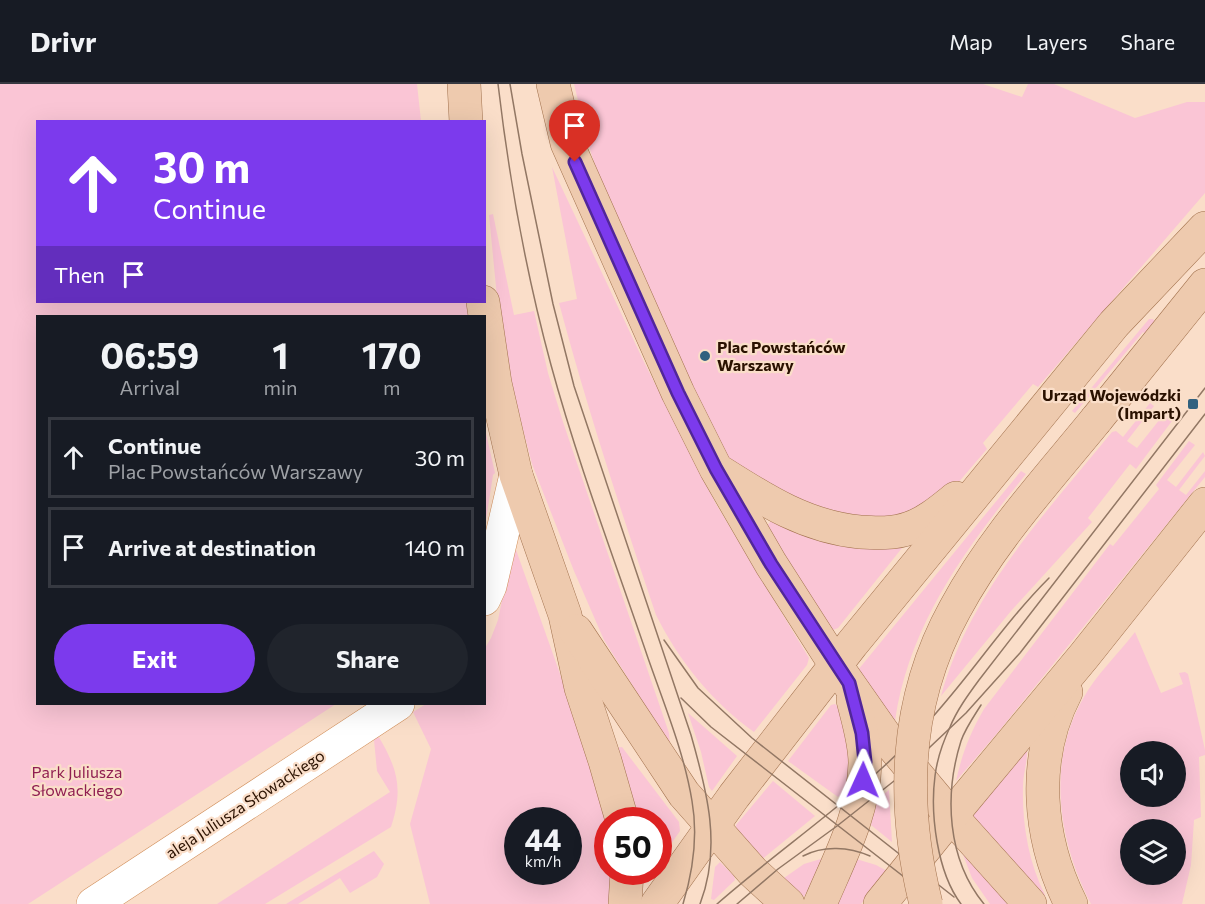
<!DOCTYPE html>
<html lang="en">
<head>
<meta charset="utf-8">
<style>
	body { margin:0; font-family:Commissioner,sans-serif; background:#20242c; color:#f1f3f6; height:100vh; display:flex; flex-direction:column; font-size:22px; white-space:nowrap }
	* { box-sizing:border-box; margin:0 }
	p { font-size:20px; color:#9ea1a6 }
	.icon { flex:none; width:33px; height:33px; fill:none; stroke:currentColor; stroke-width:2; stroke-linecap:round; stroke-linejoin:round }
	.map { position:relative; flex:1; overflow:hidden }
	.sheet { position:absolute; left:36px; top:231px; width:450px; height:390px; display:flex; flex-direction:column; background:#171b24; border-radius:0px; box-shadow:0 6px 24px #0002 }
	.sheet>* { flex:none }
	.banner { position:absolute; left:36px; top:36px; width:450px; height:183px; border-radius:0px; box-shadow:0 6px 24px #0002; background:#7c3aed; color:#fff; overflow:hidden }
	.buttons { position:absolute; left:1120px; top:657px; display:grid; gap:12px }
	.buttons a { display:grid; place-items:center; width:66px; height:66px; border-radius:50%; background:#171b24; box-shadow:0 6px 24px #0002; font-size:30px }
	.speed { position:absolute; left:504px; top:723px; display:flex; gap:12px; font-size:30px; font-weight:700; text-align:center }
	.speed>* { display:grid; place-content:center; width:78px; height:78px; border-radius:50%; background:#171b24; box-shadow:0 6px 24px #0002; line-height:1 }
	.speed small { font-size:15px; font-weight:400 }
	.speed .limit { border:9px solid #d22; background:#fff; color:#111 }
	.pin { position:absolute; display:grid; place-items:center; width:51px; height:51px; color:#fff; margin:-62px -26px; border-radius:50% 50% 50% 0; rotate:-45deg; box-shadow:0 0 6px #0007 }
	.pin .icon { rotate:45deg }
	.me { position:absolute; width:66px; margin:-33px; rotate:1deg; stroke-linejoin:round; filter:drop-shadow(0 0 4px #0008) }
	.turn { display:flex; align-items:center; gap:21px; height:126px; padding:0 18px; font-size:27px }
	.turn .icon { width:78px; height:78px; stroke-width:2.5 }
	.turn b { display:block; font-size:42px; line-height:51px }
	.then { display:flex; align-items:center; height:57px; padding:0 18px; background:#0003; gap:12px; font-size:22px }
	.eta { display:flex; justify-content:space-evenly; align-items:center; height:102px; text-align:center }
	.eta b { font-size:36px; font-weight:700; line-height:42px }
	.action { display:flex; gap:12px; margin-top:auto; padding:12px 18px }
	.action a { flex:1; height:69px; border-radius:36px; background:#7c3aed; color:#fff; font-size:24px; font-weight:700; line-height:69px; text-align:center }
	.action a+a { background:#20242c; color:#f1f3f6 }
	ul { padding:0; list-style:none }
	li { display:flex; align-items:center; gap:18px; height:81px; margin:0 12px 9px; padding:0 6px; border:3px solid #363941; border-radius:0px }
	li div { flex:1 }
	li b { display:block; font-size:22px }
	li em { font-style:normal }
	header { display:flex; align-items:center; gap:36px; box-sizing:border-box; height:84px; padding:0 30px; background:#171b24; border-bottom:2px solid #363941 }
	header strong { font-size:28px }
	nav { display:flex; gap:33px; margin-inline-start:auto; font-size:21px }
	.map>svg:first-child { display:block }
	.green { fill:#fac5d5; fill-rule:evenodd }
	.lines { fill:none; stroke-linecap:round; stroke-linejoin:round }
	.minor-casing { stroke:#d18f5a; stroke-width:34 }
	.major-casing { stroke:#a2724e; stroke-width:34 }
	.minor { stroke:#fff; stroke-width:33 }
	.major { stroke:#eecaae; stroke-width:33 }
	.tram { stroke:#927764; stroke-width:1.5 }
	.major-bridge-casing { stroke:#a2724e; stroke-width:34; stroke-linecap:butt }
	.major-bridge { stroke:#eecaae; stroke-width:33 }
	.route-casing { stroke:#51269a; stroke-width:15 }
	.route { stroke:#7c3aed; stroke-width:10 }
	.poi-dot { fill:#31617f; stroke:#fadec9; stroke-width:2 }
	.labels { text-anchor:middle; stroke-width:4.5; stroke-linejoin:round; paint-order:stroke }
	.poi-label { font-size:16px; font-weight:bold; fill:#2a1100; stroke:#fadec9; text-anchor:start }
	.park-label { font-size:16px; fill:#901e51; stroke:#fadec9 }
	.street-label { font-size:16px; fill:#2a1100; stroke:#fadec9 }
</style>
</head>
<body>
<header>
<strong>Drivr</strong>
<nav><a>Map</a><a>Layers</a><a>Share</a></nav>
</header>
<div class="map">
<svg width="1205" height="820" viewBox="0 0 1205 820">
	<rect width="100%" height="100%" fill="#fadec9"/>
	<g class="green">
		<path d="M 0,0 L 417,0 L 421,37 L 38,38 L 38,218 L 467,218 L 469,232 L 38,232 L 38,620 L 336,620 L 28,820 L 0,820 Z"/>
		<path d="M 574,0 L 983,0 L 1022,13 L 1028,0 L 1054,0 L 1135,34 L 1187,18 L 1205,18 L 1205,109 L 1038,303 L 1033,300 L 983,359 L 987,365 L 957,400 L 908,434 L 832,433 L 734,381 L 719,360 L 601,99 L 591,69 Z"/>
		<path d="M 552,83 L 644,278 L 716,420 L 809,574 L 807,581 L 754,648 C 712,618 679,577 656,531 C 621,427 587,324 559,219 L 577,215 Z"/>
		<path d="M 493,130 L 514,231 L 534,227 L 548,289 L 563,338 L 669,649 L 670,661 L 604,556 L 574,487 L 532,380 L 510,295 L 497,213 L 489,131 Z"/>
		<path d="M 1149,235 L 1153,235 L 1155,238 L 1147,251 L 1143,248 L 1075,329 L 1072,327 Z"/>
		<path d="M 1150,319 L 1154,322 L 1127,357 L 1137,364 L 1164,330 L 1172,337 L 1136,385 L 1130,380 L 1088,434 L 1092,438 L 1011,527 L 941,612 C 969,509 1046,429 1112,348 L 1116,347 L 1123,353 Z"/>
		<path d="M 485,345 L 495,389 L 493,391 L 485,442 Z"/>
		<path d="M 1189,357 L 1195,361 L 1167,396 L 1176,403 L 1203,368 L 1205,372 L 1179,406 L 1186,411 L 1205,387 L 1205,393 L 999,647 L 956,697 C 962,670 970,649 984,625 L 1110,460 L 1113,462 L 1159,405 L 1156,401 Z"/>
		<path d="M 1021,387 L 1026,390 C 966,464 909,540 895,637 L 858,586 Z"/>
		<path d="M 771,437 L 902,462 L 902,464 L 838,544 L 833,546 L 766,443 Z"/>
		<path d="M 515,463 L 576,635 L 607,739 L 608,788 L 612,788 L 609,820 L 430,820 L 410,740 L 431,665 L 413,628 L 426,620 L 484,620 L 485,564 L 491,554 L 498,536 L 510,477 ZM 518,736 L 568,736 L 568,788 L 518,788 Z"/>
		<path d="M 1135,548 L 1161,609 L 1183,600 L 1179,589 L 1185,588 L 1188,590 L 1205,666 L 1205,671 L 1199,673 L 1201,733 L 1194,736 L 1191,781 L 1182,820 L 1091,820 C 1058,756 1046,678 1084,613 C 1096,591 1119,569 1135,548 ZM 1131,668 L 1176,668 L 1176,712 L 1131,712 ZM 1131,746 L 1176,746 L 1176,790 L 1131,790 Z"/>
		<path d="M 835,620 L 838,623 L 848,654 L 849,704 L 838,713 L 788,677 L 831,621 Z"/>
		<path d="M 688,629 L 737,672 L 712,707 L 709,703 L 701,668 Z"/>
		<path d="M 377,650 C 397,683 404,704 391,743 L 265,820 L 217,820 L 390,708 L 377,687 L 374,656 Z"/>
		<path d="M 622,663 L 679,738 L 680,747 L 659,777 L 658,736 L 636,736 L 616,664 Z"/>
		<path d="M 1027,664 C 1028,677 1023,689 1023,702 C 1022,739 1028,777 1045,811 L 1044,813 L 971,733 Z"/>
		<path d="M 773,697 L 815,732 L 761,776 L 737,752 L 736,741 Z"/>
		<path d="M 889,706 L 892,758 L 871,741 L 875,717 Z"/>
		<path d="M 374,767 L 384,780 L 377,793 L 350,809 L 340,794 L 298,820 L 286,820 Z"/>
		<path d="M 962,768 L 1009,820 L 990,820 L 972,794 Z"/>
		<path d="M 824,774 L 804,813 L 784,794 L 804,780 Z"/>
		<path d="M 853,774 L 876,781 L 889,788 L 861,820 L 831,820 Z"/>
		<path d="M 720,778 L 734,792 L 735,796 L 714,816 L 711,815 L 715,783 Z"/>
	</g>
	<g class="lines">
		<defs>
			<g id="minor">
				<path d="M 484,515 L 490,502 L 516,391"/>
				<path d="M 93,820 L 398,620"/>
			</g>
			<g id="major">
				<path d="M 464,0 L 466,38"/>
				<path d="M 553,0 L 567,59 L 678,309 L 716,385 L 771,480 L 835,580 L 891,660 L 951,732 L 1030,820"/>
				<path d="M 483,218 L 495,299 L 516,391 L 565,531 L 581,604 L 605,677 L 622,736"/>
				<path d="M 1096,336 L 1205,201"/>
				<path d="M 722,389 C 766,417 807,443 860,448 C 876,449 894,450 910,444 C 927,438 941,426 956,414"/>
				<path d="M 576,547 L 684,710 L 753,788 L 788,820"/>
				<path d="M 1066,608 C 1031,675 1038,754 1071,820"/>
				<path d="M 625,820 L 627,788"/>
				<path d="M 657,820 L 734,712 L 852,560 L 1114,240 L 1205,144"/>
				<path d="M 820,820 C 839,775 864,729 865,679 C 865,658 858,636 853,616"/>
				<path d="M 880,820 L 951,732 L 1084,572 L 1205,420"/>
			</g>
		</defs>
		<use href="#minor" class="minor-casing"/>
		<use href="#major" class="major-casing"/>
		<use href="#minor" class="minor"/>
		<use href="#major" class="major"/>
		<g class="tram">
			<path d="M 498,0 C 509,94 526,189 551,281 C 578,380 615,477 648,574 C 664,620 684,668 692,717 C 698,751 693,787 683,820"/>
			<path d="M 510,0 L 522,70 L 553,220 L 574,302 L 691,651 C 707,707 722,763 700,820"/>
			<path d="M 664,556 L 698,604 L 752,654 L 954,813"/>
			<path d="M 681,614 L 711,643 L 939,820"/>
			<path d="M 981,621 C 974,632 965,645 961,657 C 944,711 947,775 984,820"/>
			<path d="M 803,772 C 824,761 849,763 870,772"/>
			<path d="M 717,820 C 782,763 856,714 916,651 C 964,602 1000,543 1049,494"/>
			<path d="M 737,820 L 778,785 L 837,742 L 894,697 L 966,629 L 1020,569 L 1205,330"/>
			<path d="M 961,820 C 937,788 930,730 935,692 C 937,675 943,658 950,643 C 957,626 968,611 979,596 L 1205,304"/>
		</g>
		<defs>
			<path id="major-bridge" d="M 926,820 C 901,720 904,617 955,525 C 992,456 1047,396 1096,336"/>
		</defs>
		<use href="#major-bridge" class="major-bridge-casing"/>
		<use href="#major-bridge" class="major-bridge"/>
	</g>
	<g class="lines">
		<defs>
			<path id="route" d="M 575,78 L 678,309 L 716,385 L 771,480 L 849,599 L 862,649 L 865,678 L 863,696"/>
		</defs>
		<use href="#route" class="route-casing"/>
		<use href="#route" class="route"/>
	</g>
	<g class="poi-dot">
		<circle cx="705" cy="272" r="6"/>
		<rect x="1187" y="314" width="12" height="12" rx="3"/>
	</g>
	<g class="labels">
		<g class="poi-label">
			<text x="717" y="269">Plac Powstańców<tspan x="717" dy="18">Warszawy</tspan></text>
			<text x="1181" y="317" text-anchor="end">Urząd Wojewódzki<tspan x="1181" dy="18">(Impart)</tspan></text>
		</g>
		<g class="park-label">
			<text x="77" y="694">Park Juliusza<tspan x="77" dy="18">Słowackiego</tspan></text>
		</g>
		<g class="street-label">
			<text transform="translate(245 720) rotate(-33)" y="6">aleja Juliusza Słowackiego</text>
		</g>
	</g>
</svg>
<div class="buttons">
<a><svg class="icon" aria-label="sound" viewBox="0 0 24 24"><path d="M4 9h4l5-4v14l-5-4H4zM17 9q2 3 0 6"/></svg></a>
<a><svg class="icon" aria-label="layers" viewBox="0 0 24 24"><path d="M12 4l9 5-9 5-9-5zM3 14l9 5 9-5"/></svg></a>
</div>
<div class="speed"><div>44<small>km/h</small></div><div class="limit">50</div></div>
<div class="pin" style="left:575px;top:78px;background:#d93025"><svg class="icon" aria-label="arrive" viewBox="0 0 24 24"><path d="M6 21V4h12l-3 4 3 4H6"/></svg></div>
<svg class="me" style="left:863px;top:696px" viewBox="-20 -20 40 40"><path d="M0-17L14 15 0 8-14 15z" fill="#7c3aed" stroke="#fff" stroke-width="4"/></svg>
<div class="banner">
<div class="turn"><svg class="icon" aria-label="ahead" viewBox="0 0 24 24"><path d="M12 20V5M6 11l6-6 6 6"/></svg><div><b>30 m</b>Continue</div></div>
<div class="then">Then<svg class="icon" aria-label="arrive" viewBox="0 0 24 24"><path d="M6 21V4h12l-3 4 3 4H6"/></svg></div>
</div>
<section class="sheet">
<div class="eta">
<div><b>06:59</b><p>Arrival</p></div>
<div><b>1</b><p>min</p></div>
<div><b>170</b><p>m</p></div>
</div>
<ul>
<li><svg class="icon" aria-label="ahead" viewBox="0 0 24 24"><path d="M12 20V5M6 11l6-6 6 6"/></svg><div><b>Continue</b><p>Plac Powstańców Warszawy</p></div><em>30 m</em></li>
<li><svg class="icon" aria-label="arrive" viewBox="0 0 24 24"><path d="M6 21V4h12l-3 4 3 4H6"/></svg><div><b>Arrive at destination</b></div><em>140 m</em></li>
</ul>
<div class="action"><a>Exit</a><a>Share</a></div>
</section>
</div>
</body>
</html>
